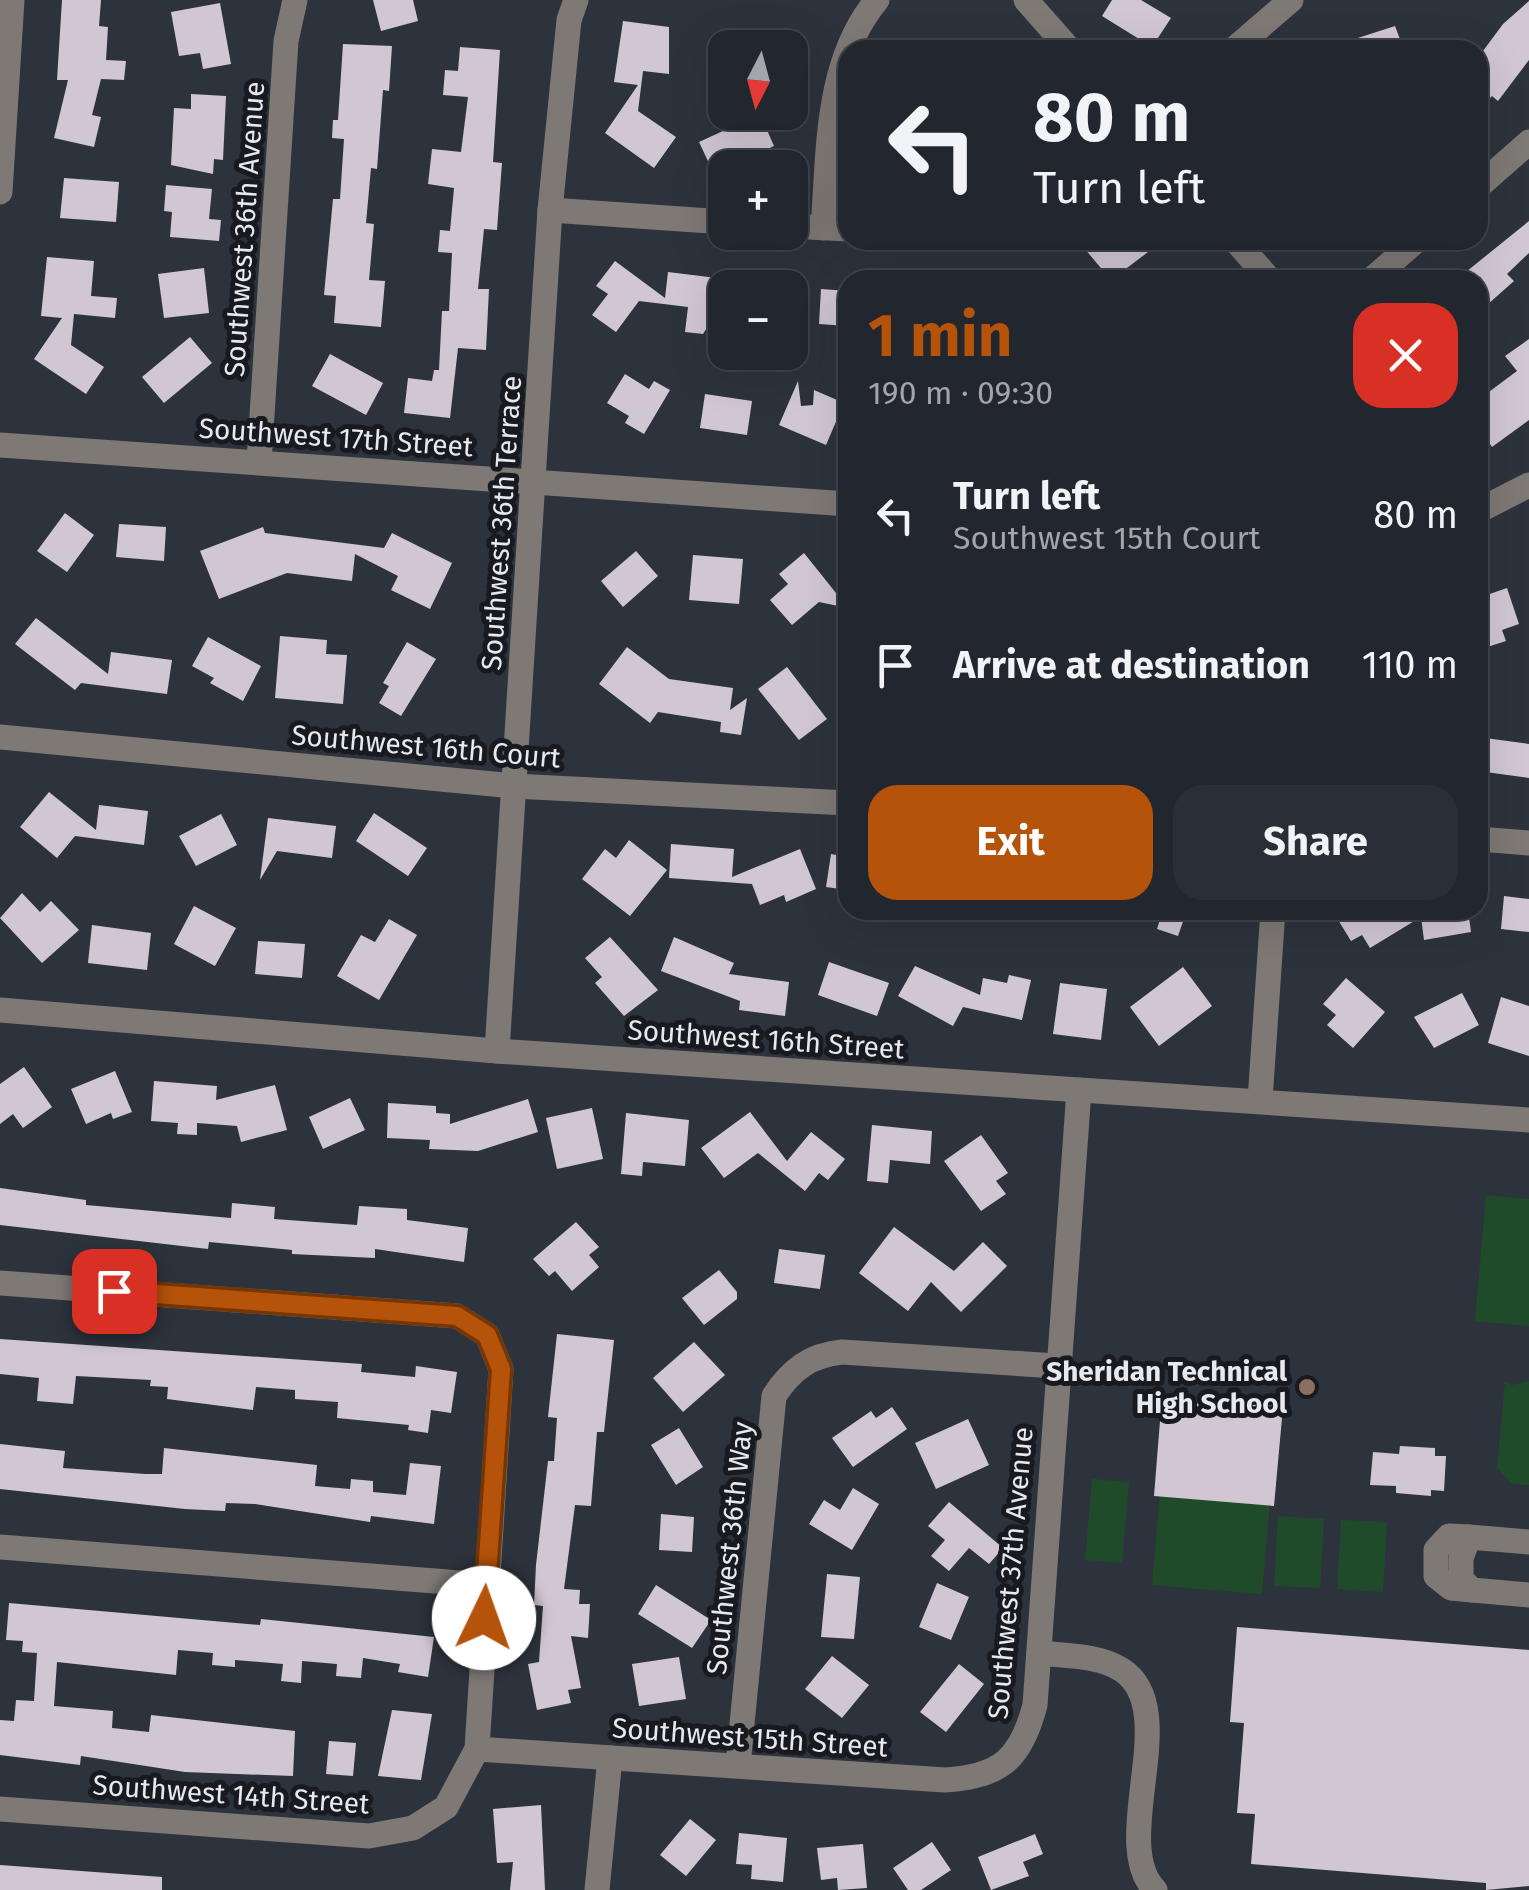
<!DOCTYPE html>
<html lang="en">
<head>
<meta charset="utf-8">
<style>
	body { margin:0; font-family:"Fira Sans",sans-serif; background:#2a2e36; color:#f1f3f6; height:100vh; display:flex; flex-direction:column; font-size:38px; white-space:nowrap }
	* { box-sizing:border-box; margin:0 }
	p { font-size:32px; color:#a2a5aa }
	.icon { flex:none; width:55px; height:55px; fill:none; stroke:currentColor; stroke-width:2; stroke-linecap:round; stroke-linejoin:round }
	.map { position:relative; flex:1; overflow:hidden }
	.side { position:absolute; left:838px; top:270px; width:650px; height:650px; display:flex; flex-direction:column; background:#22262e; border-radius:30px; box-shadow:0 10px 40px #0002,0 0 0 2px #3f434a }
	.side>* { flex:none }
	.banner { position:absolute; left:838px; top:40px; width:650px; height:210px; border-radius:30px; box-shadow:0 10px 40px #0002,0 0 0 2px #3f434a; background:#22262e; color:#f1f3f6; overflow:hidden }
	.needle { width:65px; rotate:186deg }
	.fabs { position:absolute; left:708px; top:30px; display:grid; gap:20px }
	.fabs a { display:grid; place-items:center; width:100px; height:100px; border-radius:20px; background:#22262e; box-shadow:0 10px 40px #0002,0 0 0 2px #3f434a; font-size:50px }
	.pin { position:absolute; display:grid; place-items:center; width:85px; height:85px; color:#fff; margin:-42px; border-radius:20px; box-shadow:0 5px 15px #0006 }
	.me { position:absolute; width:110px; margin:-55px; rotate:3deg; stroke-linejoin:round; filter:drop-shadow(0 0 8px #0008) }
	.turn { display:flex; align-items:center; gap:35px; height:210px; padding:0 30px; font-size:45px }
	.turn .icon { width:130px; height:130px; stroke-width:2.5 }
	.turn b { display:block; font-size:70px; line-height:85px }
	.round { display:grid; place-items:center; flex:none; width:105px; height:105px; border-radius:30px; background:#2a2e36 }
	.summary { display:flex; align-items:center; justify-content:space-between; height:170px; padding:0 30px }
	h1 { font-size:60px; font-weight:700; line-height:75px; color:#b45309 }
	.action { display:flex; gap:20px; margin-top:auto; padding:20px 30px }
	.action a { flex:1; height:115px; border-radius:30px; background:#b45309; color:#fff; font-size:40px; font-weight:700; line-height:115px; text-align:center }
	.action a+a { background:#2a2e36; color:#f1f3f6 }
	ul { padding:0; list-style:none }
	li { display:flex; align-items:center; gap:30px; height:150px; padding:0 30px }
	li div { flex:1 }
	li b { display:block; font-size:38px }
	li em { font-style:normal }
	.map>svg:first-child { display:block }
	.green { fill:#204b2b }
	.building { fill:#d1c7d3 }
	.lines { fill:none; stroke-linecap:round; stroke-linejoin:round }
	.minor { stroke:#7e7975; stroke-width:25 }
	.route-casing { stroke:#753606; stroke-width:25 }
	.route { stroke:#b45309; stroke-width:18 }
	.education-dot { fill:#8d6e63; stroke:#181a1f; stroke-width:4 }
	.labels { text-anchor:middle; stroke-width:10; stroke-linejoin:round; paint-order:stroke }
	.street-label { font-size:28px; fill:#e6e9f0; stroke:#181a1f }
	.poi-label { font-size:28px; font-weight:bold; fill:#e6e9f0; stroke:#181a1f; text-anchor:end }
</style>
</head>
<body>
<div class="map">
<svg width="1529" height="1890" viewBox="0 0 1529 1890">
	<rect width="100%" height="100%" fill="#2d333d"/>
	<g class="green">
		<path d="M 1486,1195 L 1529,1199 L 1529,1326 L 1475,1321 Z"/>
		<path d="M 1529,1381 L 1529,1485 L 1512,1484 L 1497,1468 L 1505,1382 L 1512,1385 Z"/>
		<path d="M 1092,1479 L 1129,1482 L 1122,1563 L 1085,1560 Z"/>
		<path d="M 1160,1493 L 1270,1502 L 1262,1594 L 1152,1585 Z"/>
		<path d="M 1278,1516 L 1324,1519 L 1320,1588 L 1274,1586 Z"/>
		<path d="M 1341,1520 L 1387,1522 L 1383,1592 L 1337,1589 Z"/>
	</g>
	<g class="building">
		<path d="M 62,0 L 101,0 L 99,26 L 108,27 L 106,60 L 126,61 L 124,80 L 101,79 L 92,115 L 101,117 L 94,147 L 54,138 L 68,80 L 57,80 Z"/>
		<path d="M 373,0 L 413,0 L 418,21 L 381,31 Z"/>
		<path d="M 1112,0 L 1141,0 L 1171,18 L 1152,47 L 1102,16 Z"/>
		<path d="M 1529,1 L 1529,60 L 1498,101 L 1492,96 L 1478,110 L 1478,68 L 1485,59 L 1480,55 L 1503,24 Z"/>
		<path d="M 220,3 L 231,64 L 203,69 L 200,53 L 179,56 L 171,12 Z"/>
		<path d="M 623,21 L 669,27 L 669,74 L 643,71 L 638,111 L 676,137 L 654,168 L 605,133 L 638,85 L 614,82 Z"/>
		<path d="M 1395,26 L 1404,50 L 1333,50 L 1333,46 Z"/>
		<path d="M 343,44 L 392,46 L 389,91 L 383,90 L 377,169 L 371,168 L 366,223 L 374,224 L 369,280 L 385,281 L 381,327 L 334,323 L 336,296 L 324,295 L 333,199 L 340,199 L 344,139 L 332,138 L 333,120 L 338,120 Z"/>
		<path d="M 460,47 L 500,50 L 493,162 L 502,163 L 497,230 L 484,229 L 478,289 L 489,289 L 486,350 L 458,348 L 450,418 L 404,413 L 408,378 L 432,381 L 434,370 L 439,370 L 442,311 L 449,311 L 452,253 L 438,252 L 440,230 L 450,231 L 454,188 L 428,184 L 432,149 L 461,152 L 468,97 L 443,95 L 445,70 L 458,71 Z"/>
		<path d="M 191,94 L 226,96 L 223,160 L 214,159 L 213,174 L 171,165 L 174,108 L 191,109 Z"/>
		<path d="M 760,114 L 774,146 L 714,174 L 699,142 Z"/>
		<path d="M 64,178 L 119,182 L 116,222 L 60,218 Z"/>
		<path d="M 166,185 L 212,189 L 209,219 L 221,220 L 219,241 L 170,237 L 172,212 L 164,211 Z"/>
		<path d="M 1529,221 L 1529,253 L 1507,274 L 1514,281 L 1478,313 L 1478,280 L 1456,280 Z"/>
		<path d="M 1094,240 L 1164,240 L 1111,280 L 1084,248 Z"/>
		<path d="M 47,257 L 94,261 L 91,296 L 117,298 L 115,318 L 74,314 L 71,345 L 104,367 L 86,394 L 34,359 L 62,318 L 41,316 Z"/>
		<path d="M 615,261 L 665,298 L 668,272 L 725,279 L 725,298 L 703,334 L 685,332 L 688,307 L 639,301 L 616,332 L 592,315 L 608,294 L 596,286 Z"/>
		<path d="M 204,268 L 209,313 L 164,318 L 158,274 Z"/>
		<path d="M 821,289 L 848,291 L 848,326 L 819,324 Z"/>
		<path d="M 190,337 L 212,363 L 164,403 L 142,377 Z"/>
		<path d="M 1529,339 L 1529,420 L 1492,447 L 1488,441 L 1478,449 L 1478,400 L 1517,371 L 1505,356 Z"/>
		<path d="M 330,354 L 383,383 L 366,415 L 312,386 Z"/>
		<path d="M 625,374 L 649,389 L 654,381 L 670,390 L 644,434 L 625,423 L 629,416 L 607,403 Z"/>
		<path d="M 798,381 L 801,406 L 813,405 L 814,390 L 844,403 L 826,445 L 779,425 Z"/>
		<path d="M 705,394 L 752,401 L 747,435 L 700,428 Z"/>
		<path d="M 65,513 L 94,535 L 67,572 L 37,551 Z"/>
		<path d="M 119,524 L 166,527 L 164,561 L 116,557 Z"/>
		<path d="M 263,527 L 265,533 L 384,548 L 392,533 L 452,563 L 430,609 L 391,590 L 398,576 L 355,554 L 352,581 L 287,573 L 219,599 L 200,551 Z"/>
		<path d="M 636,551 L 658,576 L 623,607 L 601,581 Z"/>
		<path d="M 804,553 L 848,608 L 819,602 L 792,625 L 770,600 L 788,584 L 779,574 Z"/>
		<path d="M 693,555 L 743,559 L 739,604 L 689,600 Z"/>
		<path d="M 1507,588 L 1519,624 L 1502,630 L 1506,641 L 1478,650 L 1478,598 Z"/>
		<path d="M 36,618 L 108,674 L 111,652 L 172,660 L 167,694 L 81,683 L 75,690 L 15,644 Z"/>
		<path d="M 280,636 L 327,640 L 326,654 L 347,655 L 343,704 L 275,698 Z"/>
		<path d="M 208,637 L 261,666 L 243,701 L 210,683 L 214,678 L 192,666 Z"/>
		<path d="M 407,642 L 436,659 L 401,716 L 379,703 L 389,686 L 383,683 Z"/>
		<path d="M 627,647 L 669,679 L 733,688 L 730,710 L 747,698 L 741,735 L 720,732 L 721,722 L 658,712 L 650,723 L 599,684 Z"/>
		<path d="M 787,667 L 827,719 L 799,740 L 758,689 Z"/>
		<path d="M 1478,737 L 1529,744 L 1529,778 L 1478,771 Z"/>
		<path d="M 49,792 L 96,830 L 99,805 L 148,811 L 144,845 L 75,836 L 57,858 L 20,827 Z"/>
		<path d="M 374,813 L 427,848 L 408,876 L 356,841 Z"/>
		<path d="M 221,814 L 237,845 L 196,866 L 179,836 Z"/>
		<path d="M 268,818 L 336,826 L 332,858 L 277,851 L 260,880 Z"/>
		<path d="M 629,840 L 667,870 L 630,916 L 582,879 L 605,849 L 616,858 Z"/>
		<path d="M 671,844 L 734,849 L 732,877 L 800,849 L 816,889 L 786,902 L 784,895 L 760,905 L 752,884 L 669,878 Z"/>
		<path d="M 831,854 L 848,857 L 848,890 L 826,887 Z"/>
		<path d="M 22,893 L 40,912 L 51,901 L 79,930 L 42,963 L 0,918 Z"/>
		<path d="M 1504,896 L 1529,899 L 1529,932 L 1501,929 Z"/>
		<path d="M 194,906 L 236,928 L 215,966 L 174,944 Z"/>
		<path d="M 1163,910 L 1187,910 L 1178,936 L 1157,929 Z"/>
		<path d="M 1332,910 L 1468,910 L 1471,932 L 1424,940 L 1421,917 L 1370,948 L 1362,935 L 1351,941 Z"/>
		<path d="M 389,919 L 417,935 L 379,1000 L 337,976 L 361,935 L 375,942 Z"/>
		<path d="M 92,925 L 151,933 L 147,970 L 88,963 Z"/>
		<path d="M 610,937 L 658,990 L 624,1016 L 595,983 L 602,977 L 585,958 Z"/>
		<path d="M 674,937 L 734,963 L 729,974 L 789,982 L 785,1016 L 739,1010 L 740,1001 L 661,971 Z"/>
		<path d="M 258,941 L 305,944 L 302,978 L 255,974 Z"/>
		<path d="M 829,962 L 889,983 L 877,1016 L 818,995 Z"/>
		<path d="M 915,966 L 980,995 L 983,978 L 1007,983 L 1009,975 L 1031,980 L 1022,1020 L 963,1007 L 953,1026 L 898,996 Z"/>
		<path d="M 1183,967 L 1212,1006 L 1159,1046 L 1130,1007 Z"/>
		<path d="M 1346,978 L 1385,1012 L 1353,1048 L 1327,1025 L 1336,1015 L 1323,1004 Z"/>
		<path d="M 1060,983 L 1107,989 L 1101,1040 L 1053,1034 Z"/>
		<path d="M 1462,993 L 1479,1025 L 1434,1048 L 1414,1017 Z"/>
		<path d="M 1501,997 L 1529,1006 L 1529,1056 L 1488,1043 Z"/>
		<path d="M 24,1067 L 52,1107 L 23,1128 L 13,1114 L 0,1124 L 0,1084 Z"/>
		<path d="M 115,1071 L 132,1112 L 113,1119 L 111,1113 L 86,1124 L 71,1089 Z"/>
		<path d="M 154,1081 L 217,1086 L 216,1100 L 275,1085 L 287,1130 L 241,1142 L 237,1126 L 197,1123 L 197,1135 L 177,1134 L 178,1123 L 151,1121 Z"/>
		<path d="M 350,1098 L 365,1130 L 323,1149 L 309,1117 Z"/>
		<path d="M 528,1099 L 538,1132 L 478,1151 L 429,1149 L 430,1140 L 387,1138 L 388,1103 L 436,1106 L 436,1113 L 450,1114 L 450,1124 Z"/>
		<path d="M 592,1108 L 603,1159 L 557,1169 L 546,1118 Z"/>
		<path d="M 750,1112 L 787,1161 L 811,1132 L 845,1159 L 828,1180 L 819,1173 L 805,1191 L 758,1153 L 724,1178 L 701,1148 Z"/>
		<path d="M 626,1113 L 689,1120 L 685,1166 L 643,1162 L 642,1176 L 621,1174 Z"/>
		<path d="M 872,1125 L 932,1131 L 930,1164 L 890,1160 L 888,1183 L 867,1181 Z"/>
		<path d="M 981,1135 L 1008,1173 L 996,1181 L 1006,1194 L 981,1211 L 944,1161 Z"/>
		<path d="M 0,1188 L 86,1200 L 86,1205 L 231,1218 L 232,1203 L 275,1207 L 274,1219 L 357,1225 L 359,1206 L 407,1209 L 407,1220 L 468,1228 L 464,1262 L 375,1249 L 375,1258 L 292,1254 L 292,1250 L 209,1242 L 208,1249 L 0,1225 Z"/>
		<path d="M 576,1222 L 599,1247 L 589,1255 L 599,1267 L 572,1291 L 555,1271 L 549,1276 L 533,1259 Z"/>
		<path d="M 894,1227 L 954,1271 L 983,1242 L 1007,1266 L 961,1312 L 931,1282 L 908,1311 L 859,1273 Z"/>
		<path d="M 779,1249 L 825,1255 L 820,1289 L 774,1283 Z"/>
		<path d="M 719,1270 L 737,1292 L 737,1299 L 704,1325 L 682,1298 Z"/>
		<path d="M 557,1334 L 614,1340 L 604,1432 L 597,1432 L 591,1506 L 575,1505 L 564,1589 L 580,1590 L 579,1604 L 590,1604 L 588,1638 L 571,1636 L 581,1688 L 568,1690 L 571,1703 L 537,1710 L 528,1664 L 539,1662 L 543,1606 L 534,1605 L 536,1565 L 548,1461 L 554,1461 L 557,1418 L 548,1417 Z"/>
		<path d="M 0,1339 L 362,1364 L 361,1372 L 415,1377 L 416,1366 L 457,1372 L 451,1413 L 431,1410 L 428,1433 L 408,1430 L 409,1425 L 337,1418 L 338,1402 L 295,1399 L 295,1390 L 256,1387 L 253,1410 L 167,1399 L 168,1387 L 150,1386 L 151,1380 L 76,1376 L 73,1404 L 37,1401 L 39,1378 L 0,1374 Z"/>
		<path d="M 694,1342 L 725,1375 L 683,1412 L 653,1378 Z"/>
		<path d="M 1162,1396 L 1283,1407 L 1274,1506 L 1154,1496 Z"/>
		<path d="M 892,1407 L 907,1429 L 853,1467 L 832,1438 L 871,1411 L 876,1418 Z"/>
		<path d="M 968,1419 L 989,1465 L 936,1489 L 915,1443 Z"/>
		<path d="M 679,1428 L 703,1467 L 676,1485 L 651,1445 Z"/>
		<path d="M 0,1444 L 65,1451 L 63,1468 L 145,1474 L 162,1474 L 164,1448 L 317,1465 L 315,1486 L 350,1489 L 351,1479 L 373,1481 L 373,1492 L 406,1495 L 410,1463 L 441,1466 L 434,1524 L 371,1516 L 370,1522 L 255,1504 L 226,1503 L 225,1511 L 185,1509 L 0,1489 Z"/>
		<path d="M 1400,1446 L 1435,1448 L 1435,1456 L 1446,1456 L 1444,1491 L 1431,1490 L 1431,1496 L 1396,1493 L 1396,1486 L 1370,1485 L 1373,1452 L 1399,1454 Z"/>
		<path d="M 853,1488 L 879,1504 L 852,1550 L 809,1524 L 824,1500 L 840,1510 Z"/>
		<path d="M 949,1502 L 1003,1548 L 989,1564 L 969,1548 L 949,1571 L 931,1556 L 945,1540 L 928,1526 Z"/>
		<path d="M 661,1514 L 694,1517 L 692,1552 L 659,1550 Z"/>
		<path d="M 827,1574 L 860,1577 L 854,1639 L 821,1637 Z"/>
		<path d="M 937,1583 L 969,1597 L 951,1640 L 919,1627 Z"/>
		<path d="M 656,1585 L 711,1620 L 692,1648 L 638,1614 Z"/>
		<path d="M 9,1603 L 260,1625 L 261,1619 L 434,1637 L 428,1677 L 398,1672 L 400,1664 L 363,1658 L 361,1678 L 336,1676 L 337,1664 L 302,1661 L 301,1683 L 281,1681 L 283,1664 L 235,1660 L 235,1667 L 212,1665 L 213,1653 L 178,1650 L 176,1675 L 57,1662 L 54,1706 L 113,1711 L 112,1728 L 149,1732 L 151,1715 L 295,1731 L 293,1776 L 185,1772 L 81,1756 L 80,1765 L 0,1755 L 0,1720 L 14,1721 L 16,1700 L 34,1701 L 37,1653 L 22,1652 L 23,1641 L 6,1640 Z"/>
		<path d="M 1237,1627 L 1529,1650 L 1529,1886 L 1486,1890 L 1486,1883 L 1251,1864 L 1255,1814 L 1237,1813 L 1244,1723 L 1230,1722 Z"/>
		<path d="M 832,1656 L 869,1685 L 842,1718 L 805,1689 Z"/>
		<path d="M 679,1657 L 686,1699 L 639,1706 L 632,1664 Z"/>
		<path d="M 959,1664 L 984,1684 L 946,1732 L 920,1712 Z"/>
		<path d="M 392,1710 L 432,1714 L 421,1780 L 378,1776 Z"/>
		<path d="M 329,1741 L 356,1743 L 353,1776 L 326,1774 Z"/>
		<path d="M 541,1805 L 545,1890 L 510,1890 L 513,1862 L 497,1863 L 493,1809 Z"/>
		<path d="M 690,1819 L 716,1840 L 686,1876 L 660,1855 Z"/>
		<path d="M 739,1833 L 787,1838 L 783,1882 L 751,1879 L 752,1865 L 736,1864 Z"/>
		<path d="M 1035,1834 L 1043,1854 L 1023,1862 L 1029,1876 L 991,1890 L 978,1857 Z"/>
		<path d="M 932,1842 L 951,1870 L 921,1890 L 908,1890 L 893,1868 Z"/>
		<path d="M 863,1844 L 867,1888 L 838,1890 L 837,1878 L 821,1880 L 817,1848 Z"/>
		<path d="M 0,1865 L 162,1877 L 162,1890 L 0,1890 Z"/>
	</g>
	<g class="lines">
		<g class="minor">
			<path d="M 1026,0 L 1070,50"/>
			<path d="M 1233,50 L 1291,0"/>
			<path d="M 1478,187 L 1529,142"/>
			<path d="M 0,192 L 12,0"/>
			<path d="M 550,210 L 725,222"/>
			<path d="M 790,226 L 848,229"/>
			<path d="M 823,228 C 829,152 825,62 877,0"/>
			<path d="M 1235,240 L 1270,280"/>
			<path d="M 1371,280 L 1417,240"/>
			<path d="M 0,445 L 848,504"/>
			<path d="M 259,462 L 286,41 L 295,0"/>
			<path d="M 1478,511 L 1529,485"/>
			<path d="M 0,737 L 514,786 L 848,803"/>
			<path d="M 1478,839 L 1529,843"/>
			<path d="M 0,1010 L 497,1051 L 1529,1120"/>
			<path d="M 497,1051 L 550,210 L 569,20 L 576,0"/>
			<path d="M 1260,1100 L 1273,910"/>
			<path d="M 0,1283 L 457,1316 L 487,1335 L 501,1369 L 477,1749 L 446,1807 L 413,1828 L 369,1836 L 0,1809"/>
			<path d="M 1469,1537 L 1449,1536 L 1436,1550 L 1436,1576 L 1451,1588 L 1472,1590"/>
			<path d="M 1529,1542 L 1469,1537 L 1461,1558 L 1461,1579 L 1472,1590 L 1529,1595"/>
			<path d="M 0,1547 L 486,1585"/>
			<path d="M 1039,1653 C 1066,1656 1099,1655 1122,1670 C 1183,1710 1108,1842 1155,1890"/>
			<path d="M 477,1749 L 945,1780 C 1000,1777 1021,1759 1035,1705 L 1079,1090"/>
			<path d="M 738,1765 L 774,1396 C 791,1370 810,1355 842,1352 L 1056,1366"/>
			<path d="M 597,1890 L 610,1758"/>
		</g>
	</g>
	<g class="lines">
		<defs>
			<path id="route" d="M 114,1291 L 457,1316 L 487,1335 L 501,1369 L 484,1618"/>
		</defs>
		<use href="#route" class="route-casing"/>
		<use href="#route" class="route"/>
	</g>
	<circle class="education-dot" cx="1307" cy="1387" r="10"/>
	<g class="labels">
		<g class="street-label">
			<text transform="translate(244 229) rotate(-86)" y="10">Southwest 36th Avenue</text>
			<text transform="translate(336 437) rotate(4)" y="10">Southwest 17th Street</text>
			<text transform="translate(501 523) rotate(-86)" y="10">Southwest 36th Terrace</text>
			<text transform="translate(426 746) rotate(5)" y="10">Southwest 16th Court</text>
			<text transform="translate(766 1039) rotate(4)" y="10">Southwest 16th Street</text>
			<text transform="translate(729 1548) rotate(-84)" y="10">Southwest 36th Way</text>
			<text transform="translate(1010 1573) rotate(-85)" y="10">Southwest 37th Avenue</text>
			<text transform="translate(750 1737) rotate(4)" y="10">Southwest 15th Street</text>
			<text transform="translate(231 1794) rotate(4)" y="10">Southwest 14th Street</text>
		</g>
		<g class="poi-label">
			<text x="1287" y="1381">Sheridan Technical<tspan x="1287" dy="32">High School</tspan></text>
		</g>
	</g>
</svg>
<div class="fabs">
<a><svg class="needle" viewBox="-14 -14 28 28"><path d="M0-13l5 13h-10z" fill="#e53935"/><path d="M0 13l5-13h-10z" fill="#a2a5aa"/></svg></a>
<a>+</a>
<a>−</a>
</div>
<div class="pin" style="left:114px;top:1291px;background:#d93025"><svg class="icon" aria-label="arrive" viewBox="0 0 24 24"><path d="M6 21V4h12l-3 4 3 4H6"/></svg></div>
<svg class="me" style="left:484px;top:1618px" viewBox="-20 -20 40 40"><circle r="19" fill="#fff"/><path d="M0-13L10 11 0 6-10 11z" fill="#b45309"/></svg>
<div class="banner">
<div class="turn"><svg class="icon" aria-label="left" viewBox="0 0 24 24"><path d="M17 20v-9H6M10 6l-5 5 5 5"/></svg><div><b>80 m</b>Turn left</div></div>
</div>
<section class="side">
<div class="summary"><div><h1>1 min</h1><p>190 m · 09:30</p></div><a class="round" style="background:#d93025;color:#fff"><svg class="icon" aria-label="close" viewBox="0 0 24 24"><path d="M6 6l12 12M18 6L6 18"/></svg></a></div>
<ul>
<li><svg class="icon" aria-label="left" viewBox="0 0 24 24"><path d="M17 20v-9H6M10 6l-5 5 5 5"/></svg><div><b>Turn left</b><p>Southwest 15th Court</p></div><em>80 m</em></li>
<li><svg class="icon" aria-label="arrive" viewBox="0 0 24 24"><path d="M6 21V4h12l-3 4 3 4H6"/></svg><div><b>Arrive at destination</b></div><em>110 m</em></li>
</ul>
<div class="action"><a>Exit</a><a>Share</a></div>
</section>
</div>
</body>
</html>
